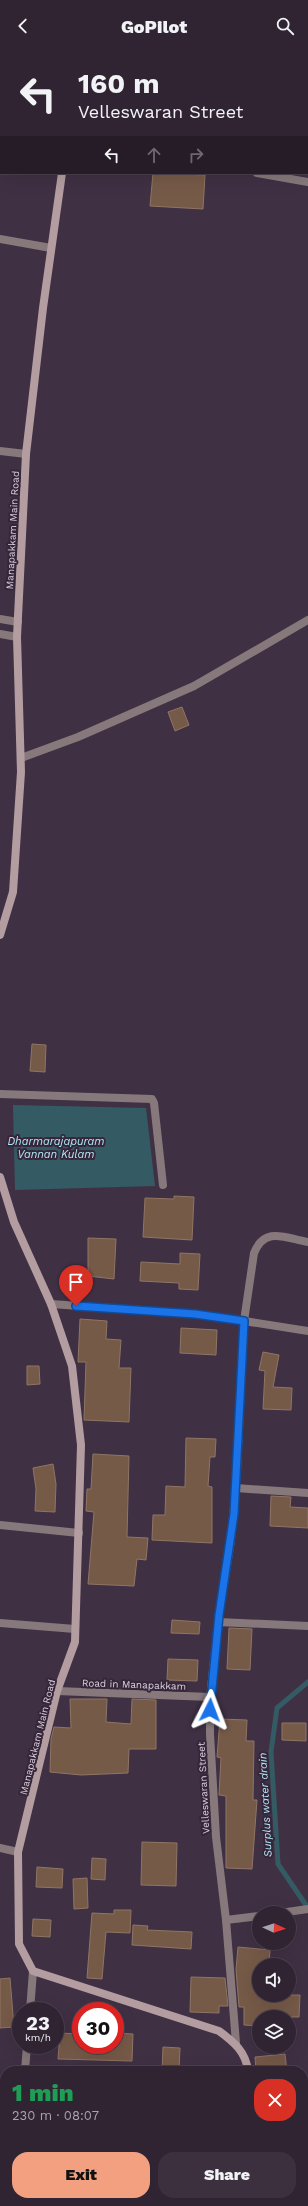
<!DOCTYPE html>
<html lang="en">
<head>
<meta charset="utf-8">
<style>
	body { margin:0; font-family:"Work Sans",sans-serif; background:#3c303f; color:#f1f3f6; height:100vh; display:flex; flex-direction:column; font-size:15px; white-space:nowrap }
	* { box-sizing:border-box; margin:0 }
	p { font-size:13px; color:#a8a4ac }
	.icon { flex:none; width:22px; height:22px; fill:none; stroke:currentColor; stroke-width:2; stroke-linecap:round; stroke-linejoin:round }
	.map { position:relative; flex:1; overflow:hidden }
	.drawer { position:absolute; left:0px; top:2014px; width:308px; height:140px; display:flex; flex-direction:column; background:#302433; border-radius:16px 16px 0 0; box-shadow:0 4px 16px #0002,0 0 0 1px #4b414e }
	.drawer>* { flex:none }
	.guide { position:absolute; left:0px; top:0px; width:308px; height:122px; box-shadow:0 4px 16px #0002,0 0 0 1px #4b414e; background:#302433; color:#f1f3f6; overflow:hidden }
	.needle { width:26px; rotate:93deg }
	.buttons { position:absolute; left:252px; top:1854px; display:grid; gap:8px }
	.buttons a { display:grid; place-items:center; width:44px; height:44px; border-radius:50%; background:#302433; box-shadow:0 4px 16px #0002,0 0 0 1px #4b414e; font-size:20px }
	.speed { position:absolute; left:12px; top:1950px; display:flex; gap:8px; font-size:20px; font-weight:700; text-align:center }
	.speed>* { display:grid; place-content:center; width:52px; height:52px; border-radius:50%; background:#302433; box-shadow:0 4px 16px #0002,0 0 0 1px #4b414e; line-height:1 }
	.speed small { font-size:10px; font-weight:400 }
	.speed .limit { border:6px solid #d22; background:#fff; color:#111 }
	.pin { position:absolute; display:grid; place-items:center; width:34px; height:34px; color:#fff; margin:-41px -17px; border-radius:50% 50% 50% 0; rotate:-45deg; box-shadow:0 0 4px #0007 }
	.pin .icon { rotate:45deg }
	.me { position:absolute; width:44px; margin:-22px; rotate:3deg; stroke-linejoin:round; filter:drop-shadow(0 0 3px #0008) }
	.turn { display:flex; align-items:center; gap:14px; height:84px; padding:0 12px; font-size:18px }
	.turn .icon { width:52px; height:52px; stroke-width:2.5 }
	.turn b { display:block; font-size:28px; line-height:34px }
	.lanes { display:flex; align-items:center; height:38px; padding:0 12px; background:#0003; justify-content:center; gap:20px; direction:ltr }
	.lanes .off { opacity:.35 }
	.round { display:grid; place-items:center; flex:none; width:42px; height:42px; border-radius:16px; background:#3c303f }
	.summary { display:flex; align-items:center; justify-content:space-between; height:68px; padding:0 12px }
	h1 { font-size:24px; font-weight:800; line-height:30px; color:#1e9e55 }
	.button { display:flex; gap:8px; margin-top:auto; padding:8px 12px }
	.button a { flex:1; height:46px; border-radius:16px; background:#f3a081; color:#111; font-size:16px; font-weight:800; line-height:46px; text-align:center }
	.button a+a { background:#3c303f; color:#f1f3f6 }
	header { display:flex; justify-content:space-between; align-items:center; height:52px; padding:0 12px; background:#302433; font-size:18px; font-weight:800 }
	.map>svg:first-child { display:block }
	.water { fill:#345a64 }
	.lines { fill:none; stroke-linecap:round; stroke-linejoin:round }
	.stream { stroke:#345a64; stroke-width:5 }
	.building { fill:#765a48; stroke:#8f7565 }
	.street { stroke:#87797b; stroke-width:8 }
	.secondary { stroke:#b49da1; stroke-width:8 }
	.route-casing { stroke:#114b97; stroke-width:10 }
	.route { stroke:#1a73e8; stroke-width:7 }
	.labels { text-anchor:middle; stroke-width:4; stroke-linejoin:round; paint-order:stroke }
	.street-label { font-size:10px; fill:#ded4e1; stroke:#36263a }
	.water-label { font-size:11px; font-style:italic; fill:#b1e9f9; stroke:#36263a }
</style>
</head>
<body>
<header><svg class="icon" aria-label="back" viewBox="0 0 24 24"><path d="M15 5l-7 7 7 7"/></svg>GoPilot<svg class="icon" aria-label="search" viewBox="0 0 24 24"><circle cx="10" cy="10" r="6"/><path d="M15 15l6 6"/></svg></header>
<div class="map">
<svg width="308" height="2154" viewBox="0 0 308 2154">
	<rect width="100%" height="100%" fill="#403044"/>
	<path class="water" d="M 13,1053 L 146,1056 L 155,1134 L 15,1138 Z"/>
	<g class="lines">
		<path class="stream" d="M 308,1630 L 277,1656 L 271,1700 L 278,1812 L 308,1856"/>
	</g>
	<g class="building">
		<path d="M 153,121 L 205,123 L 203,157 L 150,154 Z"/>
		<path d="M 182,655 L 189,673 L 175,679 L 168,660 Z"/>
		<path d="M 32,992 L 46,993 L 45,1020 L 30,1019 Z"/>
		<path d="M 174,1144 L 194,1145 L 192,1188 L 143,1185 L 145,1146 L 174,1147 Z"/>
		<path d="M 88,1186 L 116,1187 L 114,1227 L 88,1224 Z"/>
		<path d="M 180,1201 L 200,1202 L 198,1238 L 179,1237 L 179,1231 L 140,1229 L 141,1210 L 180,1212 Z"/>
		<path d="M 80,1267 L 107,1269 L 106,1287 L 121,1288 L 119,1316 L 131,1316 L 129,1370 L 84,1368 L 86,1310 L 78,1310 Z"/>
		<path d="M 181,1276 L 217,1278 L 216,1303 L 180,1301 Z"/>
		<path d="M 263,1300 L 279,1303 L 273,1335 L 292,1336 L 291,1358 L 263,1357 L 265,1319 L 259,1318 Z"/>
		<path d="M 27,1314 L 39,1314 L 40,1332 L 27,1333 Z"/>
		<path d="M 186,1386 L 216,1387 L 215,1405 L 210,1405 L 208,1434 L 212,1435 L 212,1491 L 152,1488 L 153,1463 L 165,1463 L 166,1434 L 185,1435 Z"/>
		<path d="M 93,1402 L 129,1404 L 127,1485 L 148,1486 L 146,1508 L 137,1507 L 134,1534 L 88,1532 L 94,1460 L 86,1459 L 87,1437 L 91,1437 Z"/>
		<path d="M 53,1412 L 56,1432 L 55,1460 L 35,1459 L 36,1437 L 33,1416 Z"/>
		<path d="M 271,1444 L 291,1445 L 290,1455 L 308,1456 L 308,1476 L 270,1474 Z"/>
		<path d="M 172,1568 L 200,1570 L 199,1582 L 171,1581 Z"/>
		<path d="M 229,1576 L 252,1577 L 250,1618 L 227,1617 Z"/>
		<path d="M 168,1607 L 198,1608 L 197,1629 L 167,1628 Z"/>
		<path d="M 70,1647 L 107,1647 L 106,1670 L 131,1672 L 132,1647 L 156,1648 L 156,1697 L 129,1697 L 128,1721 L 81,1723 L 50,1720 L 51,1687 L 54,1675 L 71,1676 Z"/>
		<path d="M 220,1667 L 247,1668 L 246,1689 L 254,1689 L 253,1748 L 257,1748 L 252,1817 L 226,1816 L 226,1744 L 219,1743 L 221,1706 L 217,1705 Z"/>
		<path d="M 282,1671 L 306,1671 L 306,1689 L 282,1688 Z"/>
		<path d="M 142,1790 L 177,1791 L 176,1834 L 141,1833 Z"/>
		<path d="M 92,1806 L 106,1807 L 105,1828 L 91,1827 Z"/>
		<path d="M 37,1815 L 63,1817 L 62,1836 L 36,1835 Z"/>
		<path d="M 87,1826 L 88,1856 L 74,1857 L 73,1827 Z"/>
		<path d="M 114,1858 L 131,1858 L 130,1881 L 106,1880 L 102,1927 L 87,1926 L 92,1861 L 114,1862 Z"/>
		<path d="M 33,1867 L 51,1868 L 50,1885 L 32,1884 Z"/>
		<path d="M 133,1873 L 148,1874 L 147,1878 L 192,1880 L 191,1897 L 132,1893 Z"/>
		<path d="M 238,1895 L 270,1898 L 269,1913 L 259,1913 L 259,1943 L 300,1943 L 299,1965 L 259,1965 L 259,1974 L 244,1973 L 244,1955 L 239,1955 L 236,1918 Z"/>
		<path d="M 191,1925 L 225,1926 L 228,1954 L 219,1954 L 219,1961 L 190,1960 Z"/>
		<path d="M 10,1926 L 14,1975 L 0,1976 L 0,1927 Z"/>
		<path d="M 60,1981 L 81,1982 L 81,1993 L 115,1993 L 115,1981 L 133,1982 L 132,2009 L 58,2007 Z"/>
		<path d="M 163,1995 L 180,1996 L 179,2019 L 162,2019 Z"/>
		<path d="M 285,2002 L 287,2019 L 256,2019 L 255,2005 Z"/>
	</g>
	<g class="lines">
		<g class="street">
			<path d="M 276,1 L 276,0"/>
			<path d="M 0,39 L 1,39"/>
			<path d="M 257,121 L 308,130"/>
			<path d="M 0,187 L 51,196"/>
			<path d="M 0,399 L 26,402"/>
			<path d="M 0,567 L 18,570"/>
			<path d="M 0,582 L 17,585"/>
			<path d="M 21,706 L 78,685 L 194,634 L 308,568"/>
			<path d="M 0,1042 L 152,1047 L 154,1051 L 163,1133"/>
			<path d="M 308,1190 C 285,1186 265,1174 254,1201 L 244,1269 L 308,1279"/>
			<path d="M 51,1252 L 195,1262 L 244,1269 L 237,1419 L 231,1488 L 219,1563 L 210,1645 L 210,1682 L 216,1785 L 226,1868"/>
			<path d="M 236,1436 L 308,1441"/>
			<path d="M 0,1473 L 79,1481"/>
			<path d="M 218,1570 L 308,1574"/>
			<path d="M 0,1571 L 75,1577"/>
			<path d="M 57,1639 L 210,1645"/>
			<path d="M 0,1796 L 18,1800"/>
			<path d="M 280,1861 L 308,1857"/>
			<path d="M 30,1959 L 33,1919"/>
			<path d="M 236,1991 L 226,1868 L 259,1864"/>
			<path d="M 25,2019 L 27,1993"/>
			<path d="M 303,2063 L 308,2063"/>
			<path d="M 0,2115 L 5,2116"/>
			<path d="M 16,2154 L 16,2149"/>
		</g>
		<g class="secondary">
			<path d="M 81,1 L 81,0"/>
			<path d="M 0,883 L 13,840 L 21,720 L 17,585 L 26,402 L 43,256 L 62,121"/>
			<path d="M 0,1125 L 14,1170 L 51,1252 L 72,1314 L 81,1393 L 75,1590 L 57,1639 L 18,1800 L 19,1892 L 33,1919 L 219,1979 C 234,1990 246,2000 248,2019"/>
			<path d="M 259,2149 L 259,2154"/>
		</g>
	</g>
	<g class="lines">
		<defs>
			<path id="route" d="M 76,1254 L 195,1262 L 244,1269 L 234,1462 L 219,1563 L 210,1658"/>
		</defs>
		<use href="#route" class="route-casing"/>
		<use href="#route" class="route"/>
	</g>
	<g class="labels">
		<g class="street-label">
			<text transform="translate(12 478) rotate(-87)" y="4">Manapakkam Main Road</text>
			<text transform="translate(134 1632) rotate(2)" y="4">Road in Manapakkam</text>
			<text transform="translate(37 1685) rotate(-76)" y="4">Manapakkam Main Road</text>
			<text transform="translate(203 1736) rotate(-93)" y="4">Velleswaran Street</text>
		</g>
		<g class="water-label">
			<text x="56" y="1093">Dharmarajapuram<tspan x="56" dy="13">Vannan Kulam</tspan></text>
			<text transform="translate(265 1753) rotate(-93)" y="4">Surplus water drain</text>
		</g>
	</g>
</svg>
<div class="buttons">
<a><svg class="needle" viewBox="-14 -14 28 28"><path d="M0-13l5 13h-10z" fill="#e53935"/><path d="M0 13l5-13h-10z" fill="#a8a4ac"/></svg></a>
<a><svg class="icon" aria-label="sound" viewBox="0 0 24 24"><path d="M4 9h4l5-4v14l-5-4H4zM17 9q2 3 0 6"/></svg></a>
<a><svg class="icon" aria-label="layers" viewBox="0 0 24 24"><path d="M12 4l9 5-9 5-9-5zM3 14l9 5 9-5"/></svg></a>
</div>
<div class="speed"><div>23<small>km/h</small></div><div class="limit">30</div></div>
<div class="pin" style="left:76px;top:1254px;background:#d93025"><svg class="icon" aria-label="arrive" viewBox="0 0 24 24"><path d="M6 21V4h12l-3 4 3 4H6"/></svg></div>
<svg class="me" style="left:210px;top:1658px" viewBox="-20 -20 40 40"><path d="M0-17L14 15 0 8-14 15z" fill="#1a73e8" stroke="#fff" stroke-width="4"/></svg>
<div class="guide">
<div class="turn"><svg class="icon" aria-label="left" viewBox="0 0 24 24"><path d="M17 20v-9H6M10 6l-5 5 5 5"/></svg><div><b>160 m</b>Velleswaran Street</div></div>
<div class="lanes"><svg class="icon" aria-label="left" viewBox="0 0 24 24"><path d="M17 20v-9H6M10 6l-5 5 5 5"/></svg><svg class="icon off" aria-label="ahead" viewBox="0 0 24 24"><path d="M12 20V5M6 11l6-6 6 6"/></svg><svg class="icon off" aria-label="right" viewBox="0 0 24 24"><path d="M7 20v-9h11M14 6l5 5-5 5"/></svg></div>
</div>
<section class="drawer">
<div class="summary"><div><h1>1 min</h1><p>230 m · 08:07</p></div><a class="round" style="background:#d93025;color:#fff"><svg class="icon" aria-label="close" viewBox="0 0 24 24"><path d="M6 6l12 12M18 6L6 18"/></svg></a></div>
<div class="button"><a>Exit</a><a>Share</a></div>
</section>
</div>
</body>
</html>
